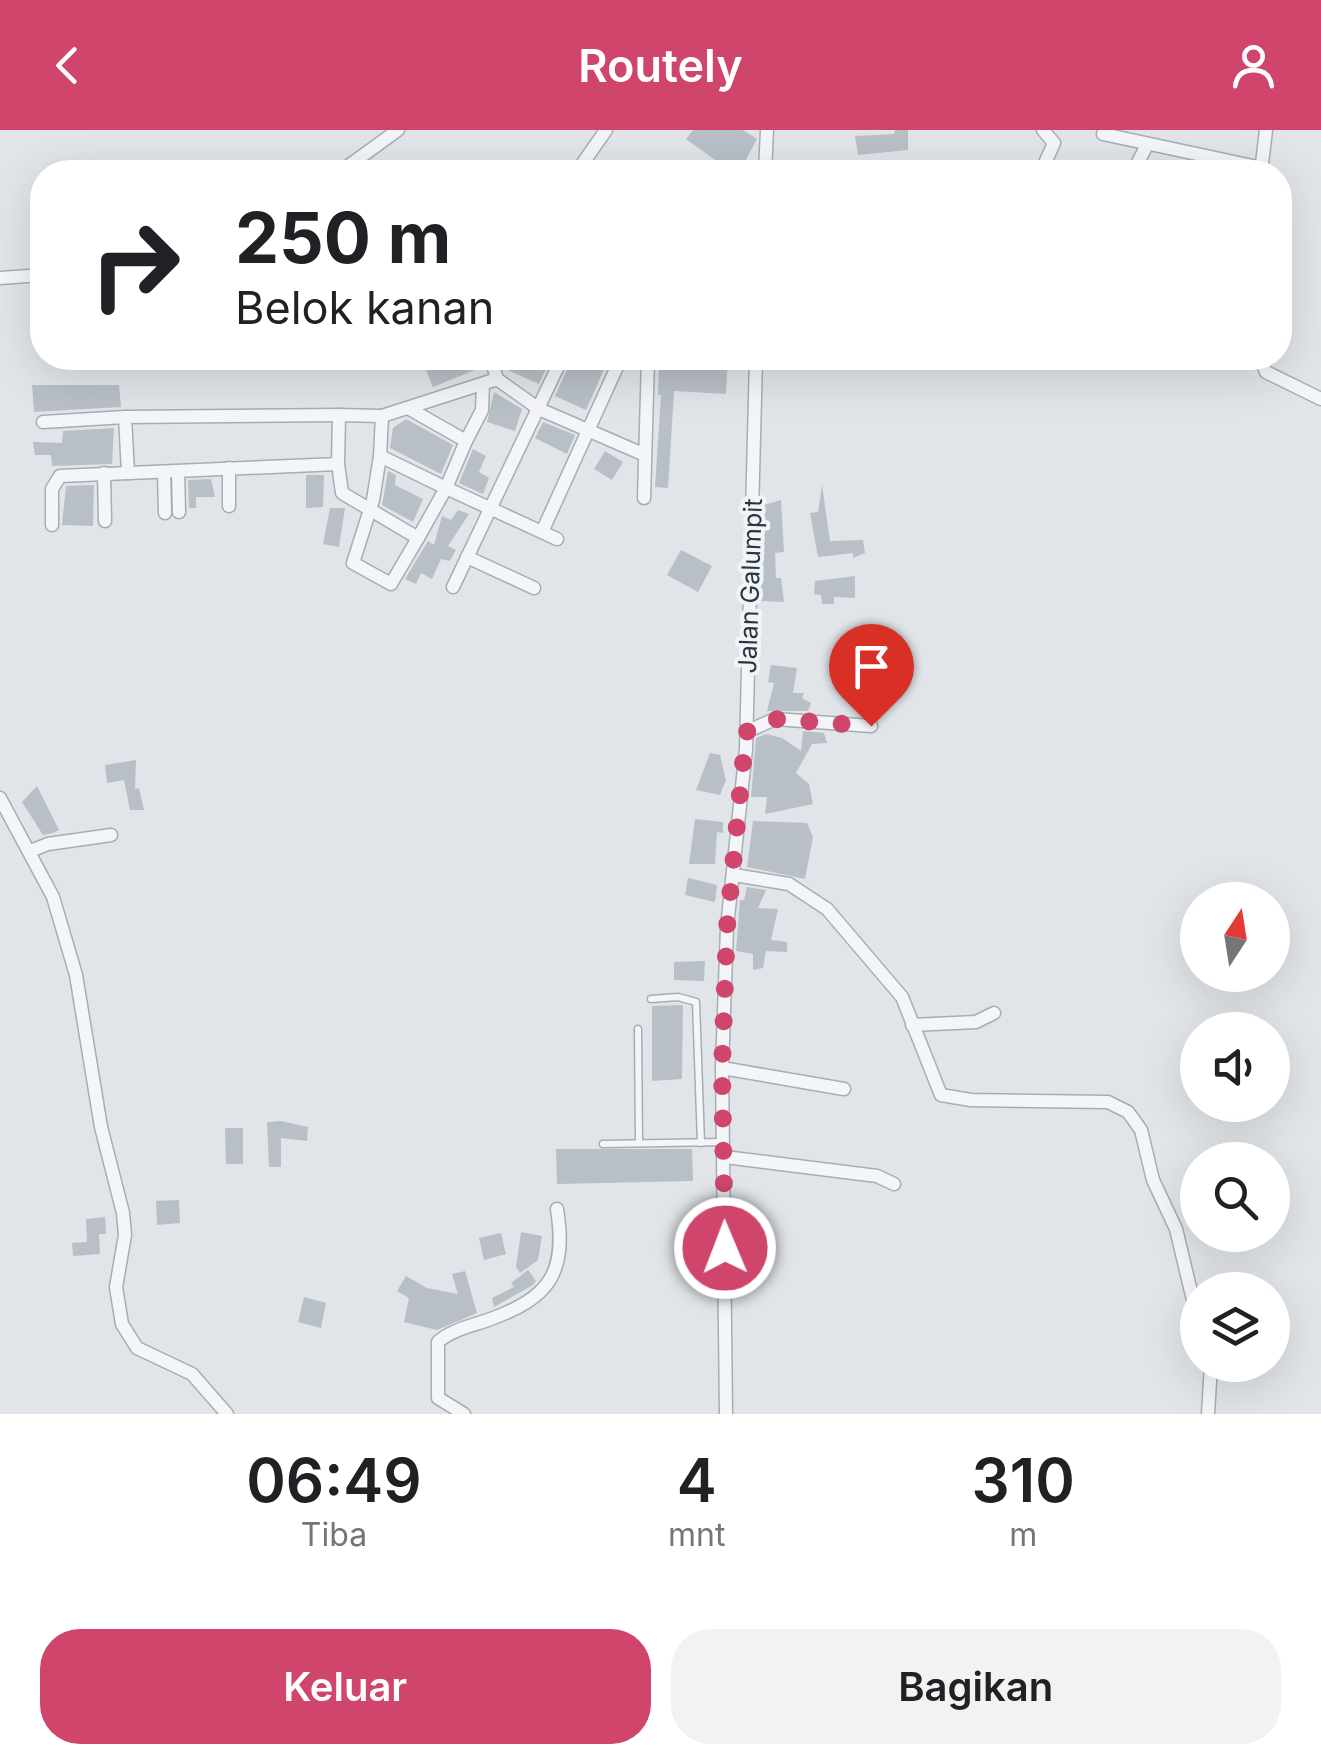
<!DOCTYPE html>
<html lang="id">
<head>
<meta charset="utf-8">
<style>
	body { margin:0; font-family:Inter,sans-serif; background:#f2f2f2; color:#202124; height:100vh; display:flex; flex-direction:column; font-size:38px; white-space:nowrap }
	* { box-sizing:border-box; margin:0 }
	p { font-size:32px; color:#757577 }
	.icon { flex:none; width:55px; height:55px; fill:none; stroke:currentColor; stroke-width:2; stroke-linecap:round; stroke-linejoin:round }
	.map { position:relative; height:1284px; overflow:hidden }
	.details { display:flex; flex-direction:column; background:#fff; flex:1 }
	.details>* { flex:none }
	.guide { position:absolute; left:30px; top:30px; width:1262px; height:210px; border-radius:40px; box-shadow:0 10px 40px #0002; background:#fff; color:#202124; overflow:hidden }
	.needle { width:65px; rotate:12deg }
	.tools { position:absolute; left:1180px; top:752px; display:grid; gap:20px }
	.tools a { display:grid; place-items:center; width:110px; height:110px; border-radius:50%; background:#fff; box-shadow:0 10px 40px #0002; font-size:50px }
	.pin { position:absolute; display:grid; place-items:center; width:85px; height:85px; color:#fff; margin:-102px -42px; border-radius:50% 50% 50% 0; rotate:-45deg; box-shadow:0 0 10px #0007 }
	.pin .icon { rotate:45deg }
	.me { position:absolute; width:110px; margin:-55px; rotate:359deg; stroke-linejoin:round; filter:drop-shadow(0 0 8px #0008) }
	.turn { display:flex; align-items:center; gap:35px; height:210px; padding:0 40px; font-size:45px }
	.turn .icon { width:130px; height:130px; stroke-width:2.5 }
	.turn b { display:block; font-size:70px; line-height:85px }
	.eta { display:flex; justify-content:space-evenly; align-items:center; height:170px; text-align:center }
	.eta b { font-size:60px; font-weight:600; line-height:70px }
	.cta { display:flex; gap:20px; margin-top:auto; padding:20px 40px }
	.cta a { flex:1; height:115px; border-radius:40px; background:#cf456b; color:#fff; font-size:40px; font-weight:600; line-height:115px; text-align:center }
	.cta a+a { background:#f2f2f2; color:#202124 }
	header { display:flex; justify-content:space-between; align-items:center; height:130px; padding:0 40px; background:#cf456b; color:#fff; font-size:45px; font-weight:600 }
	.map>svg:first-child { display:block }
	.building { fill:#b8bfc6 }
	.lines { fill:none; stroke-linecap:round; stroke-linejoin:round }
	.service-casing { stroke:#a6adb3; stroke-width:9 }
	.minor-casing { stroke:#a6adb3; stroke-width:15 }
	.service { stroke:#f3f5f8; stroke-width:6 }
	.minor { stroke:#f3f5f8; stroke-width:12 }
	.route { stroke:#cf456b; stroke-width:18; stroke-dasharray:0 32.4 }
	.labels { text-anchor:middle; stroke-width:8; stroke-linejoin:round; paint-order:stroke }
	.street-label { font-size:25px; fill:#293541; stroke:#f0f4f7 }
</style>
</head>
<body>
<header><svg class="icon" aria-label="back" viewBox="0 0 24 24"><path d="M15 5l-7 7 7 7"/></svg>Routely<svg class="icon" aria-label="person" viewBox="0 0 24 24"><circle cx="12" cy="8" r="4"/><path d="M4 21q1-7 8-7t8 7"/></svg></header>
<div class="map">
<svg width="1321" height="1284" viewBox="0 0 1321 1284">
	<rect width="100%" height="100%" fill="#e1e5e9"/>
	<g class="building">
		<path d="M 693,0 L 743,0 L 757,9 L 744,33 L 755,42 L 719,42 L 713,38 L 718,32 L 686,9 Z"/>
		<path d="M 895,0 L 908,0 L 908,20 L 858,25 L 855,6 L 894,4 Z"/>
		<path d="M 421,228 L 470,228 L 475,240 L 433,257 Z"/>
		<path d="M 511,228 L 551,228 L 539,254 L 505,239 Z"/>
		<path d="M 572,228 L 609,228 L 586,280 L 555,266 Z"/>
		<path d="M 659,228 L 728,228 L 726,264 L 674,261 L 668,358 L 655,357 L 661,265 L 658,265 Z"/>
		<path d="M 32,255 L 119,255 L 121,277 L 34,282 Z"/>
		<path d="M 494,262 L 522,279 L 515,301 L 487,292 Z"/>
		<path d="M 406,289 L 453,315 L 441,344 L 390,318 L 393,298 Z"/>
		<path d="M 543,292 L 575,305 L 567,324 L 535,308 Z"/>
		<path d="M 114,298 L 112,334 L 52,336 L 51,325 L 35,325 L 33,312 L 62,313 L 63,301 Z"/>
		<path d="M 473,319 L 486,326 L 479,342 L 489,348 L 483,364 L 459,353 Z"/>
		<path d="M 605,321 L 623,332 L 612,350 L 594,339 Z"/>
		<path d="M 388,341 L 396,345 L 395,355 L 423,369 L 413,392 L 382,375 Z"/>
		<path d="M 306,345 L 324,345 L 323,377 L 306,378 Z"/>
		<path d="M 211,349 L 215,367 L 196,367 L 196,378 L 189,378 L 188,350 Z"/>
		<path d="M 94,355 L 93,396 L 62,395 L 66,356 Z"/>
		<path d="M 822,355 L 830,411 L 863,410 L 865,423 L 853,428 L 853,423 L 818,427 L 810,383 L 818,382 Z"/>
		<path d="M 781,370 L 784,422 L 775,423 L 776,448 L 781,448 L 784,472 L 760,471 L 764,375 Z"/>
		<path d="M 330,378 L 345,378 L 339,417 L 323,414 Z"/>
		<path d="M 458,380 L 469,384 L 448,416 L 456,420 L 450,431 L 441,429 L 432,449 L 421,443 L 416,454 L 405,449 L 428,411 L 434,415 L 442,386 L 451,390 Z"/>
		<path d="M 681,420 L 712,436 L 698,462 L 667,445 Z"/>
		<path d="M 855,446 L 855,468 L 834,467 L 834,474 L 822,474 L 821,465 L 814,464 L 815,451 Z"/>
		<path d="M 771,535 L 797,538 L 793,563 L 804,563 L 802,568 L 811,573 L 808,581 L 767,581 L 774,553 L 768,552 Z"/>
		<path d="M 803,601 L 824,603 L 827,613 L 812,614 L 796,643 L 809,654 L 813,674 L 765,684 L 767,667 L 751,667 L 756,608 L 766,604 L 782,608 L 801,621 Z"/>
		<path d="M 710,623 L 720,625 L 726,650 L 720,665 L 696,660 Z"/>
		<path d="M 136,630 L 135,659 L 139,658 L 144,680 L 130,680 L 124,650 L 107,653 L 105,635 Z"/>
		<path d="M 37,656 L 59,700 L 53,703 L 43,705 L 22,672 Z"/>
		<path d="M 695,689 L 723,692 L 723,703 L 717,702 L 715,734 L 689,734 Z"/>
		<path d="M 753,691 L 807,693 L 813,707 L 805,749 L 747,737 Z"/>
		<path d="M 688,748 L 717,755 L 715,772 L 685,765 Z"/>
		<path d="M 747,757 L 766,760 L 758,778 L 778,779 L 771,810 L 787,812 L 787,822 L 766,821 L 763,838 L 753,840 L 753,824 L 736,821 L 740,770 L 744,770 Z"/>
		<path d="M 705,831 L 704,851 L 674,850 L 674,832 Z"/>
		<path d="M 683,875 L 682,949 L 652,951 L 652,876 Z"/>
		<path d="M 281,991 L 308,997 L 307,1011 L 281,1008 L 281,1037 L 269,1037 L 267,992 Z"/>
		<path d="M 225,998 L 243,998 L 243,1034 L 226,1034 Z"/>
		<path d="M 556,1019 L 692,1019 L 693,1051 L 557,1054 Z"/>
		<path d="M 179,1070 L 180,1093 L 157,1095 L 156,1071 Z"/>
		<path d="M 105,1087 L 106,1104 L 99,1104 L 100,1124 L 73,1126 L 72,1113 L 87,1112 L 86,1089 Z"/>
		<path d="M 521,1102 L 542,1106 L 538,1130 L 520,1143 L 516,1137 Z"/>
		<path d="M 501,1103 L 506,1124 L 484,1130 L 479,1108 Z"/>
		<path d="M 528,1140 L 536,1151 L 533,1155 L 494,1177 L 492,1168 L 514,1157 L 511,1153 Z"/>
		<path d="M 465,1141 L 477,1183 L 437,1200 L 404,1192 L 409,1168 L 397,1161 L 406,1146 L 427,1158 L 458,1164 L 452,1144 Z"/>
		<path d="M 304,1167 L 326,1173 L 321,1198 L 298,1192 Z"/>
	</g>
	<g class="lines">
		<defs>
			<g id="service">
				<path d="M 651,869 L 678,867 L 696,872 L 701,1013"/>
				<path d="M 638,899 L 639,1013"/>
				<path d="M 603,1014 L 723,1012"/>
			</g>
			<g id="minor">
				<path d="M 1103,4 L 1262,38"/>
				<path d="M 340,42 L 398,0"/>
				<path d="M 585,42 L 583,33 L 606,0"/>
				<path d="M 765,42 L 767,0"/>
				<path d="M 1041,42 L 1054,13 L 1043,0"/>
				<path d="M 1133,42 L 1147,15"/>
				<path d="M 1261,42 L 1266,0"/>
				<path d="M 0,148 L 42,145"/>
				<path d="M 491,228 L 497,249 L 539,279 L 645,325"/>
				<path d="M 1260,228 L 1266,242 L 1321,269"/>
				<path d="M 408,278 L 466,311 L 446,358 L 380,326 L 373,370 L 353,433 L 391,454 L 418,408"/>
				<path d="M 43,292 L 125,287"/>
				<path d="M 466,311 L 482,280 L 483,254"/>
				<path d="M 380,326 L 382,286"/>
				<path d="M 338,334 L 342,363 L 418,408 L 446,358 L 557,409"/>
				<path d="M 164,342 L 165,383"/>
				<path d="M 178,342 L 179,382"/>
				<path d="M 104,343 L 105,391"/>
				<path d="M 128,343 L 125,287 L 339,285"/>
				<path d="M 644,368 L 648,228"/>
				<path d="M 229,376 L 229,338"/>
				<path d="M 52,395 L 52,359 L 60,346 L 338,334 L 339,285 L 382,286 L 497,249"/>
				<path d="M 542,402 L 621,228"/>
				<path d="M 467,427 L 534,458"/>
				<path d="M 453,457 L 562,228"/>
				<path d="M 746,602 L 775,589 L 871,596"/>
				<path d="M 0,668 L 53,767 L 76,845 L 101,997 L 123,1083 L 125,1105 L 116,1157 L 122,1194 L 137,1218 L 192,1244 L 227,1284"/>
				<path d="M 30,721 L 48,714 L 111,705"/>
				<path d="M 734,745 L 789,754 L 827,779 L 902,867 L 941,965 L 971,970 L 1108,972 L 1128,982 L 1141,1000 L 1153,1050 L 1176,1099 L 1198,1191"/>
				<path d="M 912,895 L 976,892 L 994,883"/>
				<path d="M 722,938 L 844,959"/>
				<path d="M 725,1027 L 877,1046 L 894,1054"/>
				<path d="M 464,1284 L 438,1268 L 438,1212 C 451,1200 471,1196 488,1190 C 550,1168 567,1143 557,1079"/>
				<path d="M 726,1284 L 722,938 L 727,797 L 746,619 L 756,228"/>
				<path d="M 1208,1284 L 1211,1235"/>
			</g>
		</defs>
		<use href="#service" class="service-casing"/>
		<use href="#minor" class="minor-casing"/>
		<use href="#service" class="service"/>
		<use href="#minor" class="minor"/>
	</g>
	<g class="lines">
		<path class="route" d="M 725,1118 L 722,938 L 727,797 L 746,602 L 775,589 L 871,596"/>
	</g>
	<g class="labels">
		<g class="street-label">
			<text transform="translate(750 456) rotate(-88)" y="9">Jalan Galumpit</text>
		</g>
	</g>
</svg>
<div class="tools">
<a><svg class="needle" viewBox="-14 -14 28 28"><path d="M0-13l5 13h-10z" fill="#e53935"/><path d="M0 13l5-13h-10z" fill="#757577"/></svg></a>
<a><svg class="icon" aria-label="sound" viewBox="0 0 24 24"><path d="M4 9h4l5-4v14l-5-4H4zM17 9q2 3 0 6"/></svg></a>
<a><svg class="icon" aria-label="search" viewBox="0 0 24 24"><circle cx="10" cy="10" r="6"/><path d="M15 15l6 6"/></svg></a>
<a><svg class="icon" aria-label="layers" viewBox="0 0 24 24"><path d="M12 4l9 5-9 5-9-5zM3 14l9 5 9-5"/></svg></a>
</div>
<div class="pin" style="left:871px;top:596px;background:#d93025"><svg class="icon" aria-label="arrive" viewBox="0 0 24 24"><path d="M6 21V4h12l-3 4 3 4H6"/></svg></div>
<svg class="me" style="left:725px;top:1118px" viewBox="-20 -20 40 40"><circle r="17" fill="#cf456b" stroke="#fff" stroke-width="3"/><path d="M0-11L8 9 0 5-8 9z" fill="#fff"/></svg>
<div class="guide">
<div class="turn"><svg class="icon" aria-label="right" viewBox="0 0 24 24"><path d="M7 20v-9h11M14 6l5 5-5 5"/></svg><div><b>250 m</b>Belok kanan</div></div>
</div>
</div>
<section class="details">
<div class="eta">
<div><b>06:49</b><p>Tiba</p></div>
<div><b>4</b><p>mnt</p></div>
<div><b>310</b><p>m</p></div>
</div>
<div class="cta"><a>Keluar</a><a>Bagikan</a></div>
</section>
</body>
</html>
